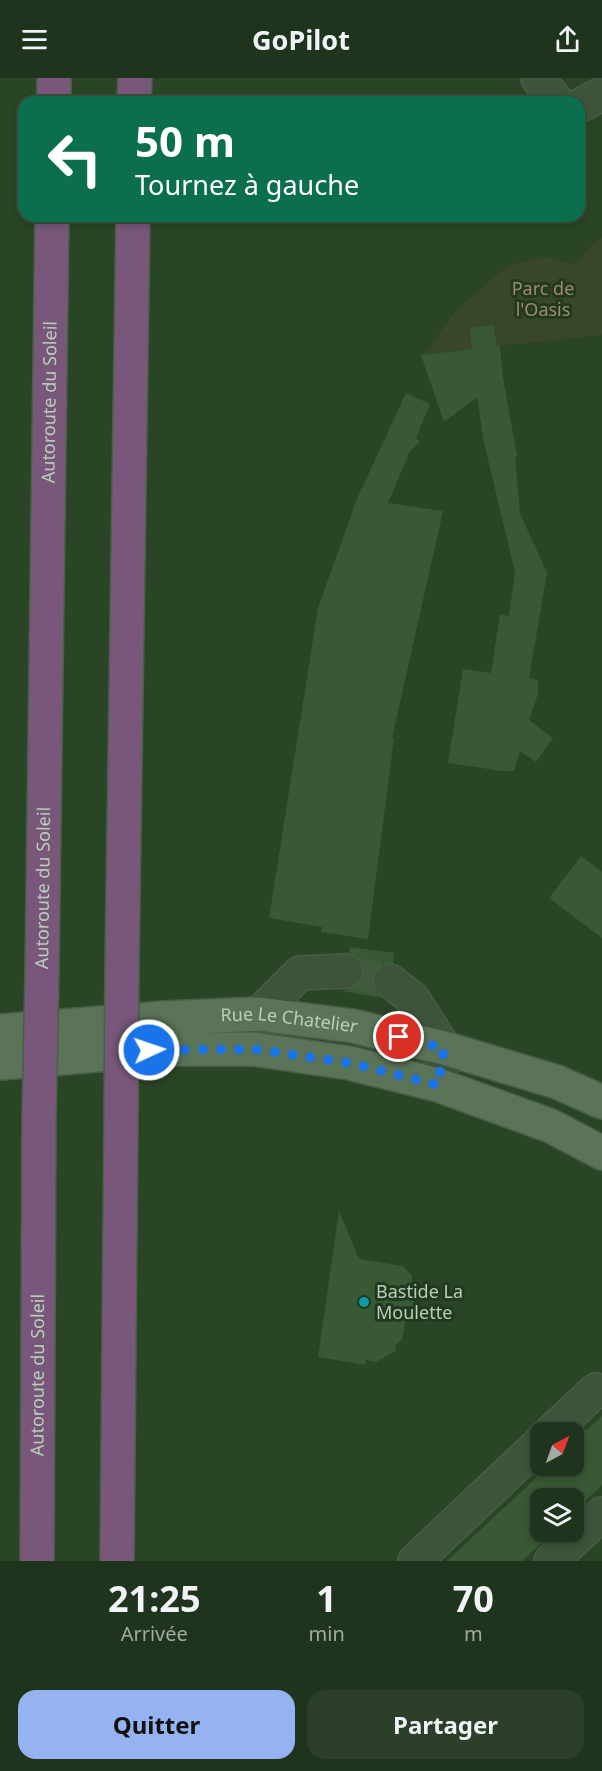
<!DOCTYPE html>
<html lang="fr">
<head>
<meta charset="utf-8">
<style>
	body { margin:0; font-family:"Noto Sans",sans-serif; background:#2c3f29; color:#f1f3f6; height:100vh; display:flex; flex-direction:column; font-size:22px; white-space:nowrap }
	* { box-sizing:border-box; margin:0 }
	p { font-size:20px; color:#a1aaa3 }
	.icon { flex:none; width:33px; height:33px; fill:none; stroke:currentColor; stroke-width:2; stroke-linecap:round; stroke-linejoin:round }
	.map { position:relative; height:1483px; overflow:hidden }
	.side { display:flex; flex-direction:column; background:#1f341c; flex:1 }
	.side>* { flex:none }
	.banner { position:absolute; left:18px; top:18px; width:567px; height:126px; border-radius:18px; box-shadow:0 3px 9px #0003,0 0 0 2px #3c4f3b; background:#0b6e4f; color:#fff; overflow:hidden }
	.needle { width:39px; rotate:41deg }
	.buttons { position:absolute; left:530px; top:1344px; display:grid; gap:12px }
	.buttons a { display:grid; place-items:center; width:54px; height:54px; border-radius:12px; background:#1f341c; box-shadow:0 3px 9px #0003,0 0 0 2px #3c4f3b; font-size:30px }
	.pin { position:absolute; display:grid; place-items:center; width:51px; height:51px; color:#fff; margin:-26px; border:3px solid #fff; border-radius:50%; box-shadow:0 2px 6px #0007 }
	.me { position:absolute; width:66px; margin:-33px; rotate:87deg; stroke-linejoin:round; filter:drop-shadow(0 0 4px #0008) }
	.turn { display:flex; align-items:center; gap:21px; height:126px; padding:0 18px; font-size:27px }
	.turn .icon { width:78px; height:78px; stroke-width:2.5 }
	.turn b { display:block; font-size:42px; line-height:51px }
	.eta { display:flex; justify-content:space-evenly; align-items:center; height:102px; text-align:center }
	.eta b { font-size:36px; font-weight:700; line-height:42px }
	.button { display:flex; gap:12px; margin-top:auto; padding:12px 18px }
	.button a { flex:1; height:69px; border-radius:18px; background:#95b2f1; color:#111; font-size:24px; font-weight:700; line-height:69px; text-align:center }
	.button a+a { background:#2c3f29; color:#f1f3f6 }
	header { display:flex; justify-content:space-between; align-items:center; height:78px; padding:0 18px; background:#1f341c; font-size:27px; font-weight:700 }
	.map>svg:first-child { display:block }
	.green { fill:#394628 }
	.building { fill:#385934 }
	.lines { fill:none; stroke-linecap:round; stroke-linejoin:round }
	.minor-tunnel { stroke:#3f5a3b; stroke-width:33; stroke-dasharray:33 16; stroke-linecap:butt }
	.minor-casing { stroke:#465e44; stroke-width:36 }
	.major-casing { stroke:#465e44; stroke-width:36 }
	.highway-casing { stroke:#475f45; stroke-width:36 }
	.minor { stroke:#3d543a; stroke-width:33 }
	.major { stroke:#5b7458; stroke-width:33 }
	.highway { stroke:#78577b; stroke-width:33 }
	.highway-bridge-casing { stroke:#475f45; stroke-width:36; stroke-linecap:butt }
	.highway-bridge { stroke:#78577b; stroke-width:33 }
	.route { stroke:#1a73e8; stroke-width:10; stroke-dasharray:0 18 }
	.culture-dot { fill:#0f9aa8; stroke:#213a1f; stroke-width:2 }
	.labels { text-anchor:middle; stroke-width:6; stroke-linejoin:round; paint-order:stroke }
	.park-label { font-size:18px; fill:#a0896d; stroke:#213a1f }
	.street-label { font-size:18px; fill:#b9ceb8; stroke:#213a1f }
	.poi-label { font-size:18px; fill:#b9ceb8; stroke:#213a1f; text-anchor:start }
</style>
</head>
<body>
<header><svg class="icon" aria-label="menu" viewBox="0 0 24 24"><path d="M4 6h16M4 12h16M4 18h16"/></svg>GoPilot<svg class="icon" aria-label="share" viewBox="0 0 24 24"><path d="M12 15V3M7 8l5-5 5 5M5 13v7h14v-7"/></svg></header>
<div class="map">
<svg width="602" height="1483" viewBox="0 0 602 1483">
	<rect width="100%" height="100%" fill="#294525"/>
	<path class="green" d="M 602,160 L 602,257 L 424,276 L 458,230 L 507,188 L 543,178 L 575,186 L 592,166 Z"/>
	<g class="building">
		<path d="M 493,247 L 497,268 L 500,268 L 503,300 L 517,378 L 515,378 L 520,435 L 547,495 L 529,600 L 538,602 L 538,616 L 529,642 L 553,660 L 536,684 L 520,673 L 514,693 L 502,693 L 448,685 L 463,591 L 491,595 L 500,536 L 509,538 L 515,494 L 484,365 L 477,319 L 444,344 L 421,277 L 472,271 L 470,250 Z"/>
		<path d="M 406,315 L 430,326 L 416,360 L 420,364 L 410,373 L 388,425 L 443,433 L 392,660 L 394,660 L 368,861 L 321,854 L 322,849 L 269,840 L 318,530 L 357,421 Z"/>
		<path d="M 581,778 L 602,794 L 602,860 L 549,820 Z"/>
		<path d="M 350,869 L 394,875 L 393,885 L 382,886 L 375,892 L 372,900 L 373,911 L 381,920 L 342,913 L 357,908 L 363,901 L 365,893 L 361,882 L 355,877 L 349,875 Z"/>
		<path d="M 339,1133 L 359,1181 L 403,1188 L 412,1198 L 412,1211 L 416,1212 L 411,1241 L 406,1240 L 402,1262 L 395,1267 L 396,1273 L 376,1284 L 366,1282 L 365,1287 L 318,1279 Z"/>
		<path d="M 602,1338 L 602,1407 L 573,1434 L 573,1420 L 540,1420 L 540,1454 L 553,1454 L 522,1483 L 447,1483 L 549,1388 L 573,1388 L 573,1365 Z"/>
	</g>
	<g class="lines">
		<path class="minor-tunnel" d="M 346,893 L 390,903"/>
		<defs>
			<g id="minor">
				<path d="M 538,0 L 557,24"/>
				<path d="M 579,28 L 602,16"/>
				<path d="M 390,903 L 413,921 L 444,970 L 438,1007"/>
				<path d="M 259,936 L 300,895 L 346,893"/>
				<path d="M 551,1354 L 596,1312"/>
				<path d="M 415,1483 L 540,1365"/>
				<path d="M 551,1483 L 602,1436"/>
			</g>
			<g id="major">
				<path id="s1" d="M 0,953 L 164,940 L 259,936 L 353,948 L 444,970 L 557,1004 L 602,1024"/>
				<path d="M 0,985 L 172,971 L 254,971 L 349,985 L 438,1007 L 551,1048 L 602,1075"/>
			</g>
			<g id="highway">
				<path d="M 54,24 L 54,0"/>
				<path d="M 134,24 L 135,0"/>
				<path d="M 122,890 L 133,138"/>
				<path id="s2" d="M 42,896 L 52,138"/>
				<path id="s3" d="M 37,1483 L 39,1043"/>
				<path d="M 117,1483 L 121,1043"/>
			</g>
		</defs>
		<use href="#minor" class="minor-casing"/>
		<use href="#major" class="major-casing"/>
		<use href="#highway" class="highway-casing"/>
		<use href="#minor" class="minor"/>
		<use href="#major" class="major"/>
		<use href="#highway" class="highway"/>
		<defs>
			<g id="highway-bridge">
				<path d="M 39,1043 L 42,896"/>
				<path d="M 121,1043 L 122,890"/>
			</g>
		</defs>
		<use href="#highway-bridge" class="highway-bridge-casing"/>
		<use href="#highway-bridge" class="highway-bridge"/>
	</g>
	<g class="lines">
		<path class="route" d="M 149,972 L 254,971 L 350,985 L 438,1007 L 444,970 L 399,959"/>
	</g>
	<circle class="culture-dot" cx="364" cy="1224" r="6"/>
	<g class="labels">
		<g class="park-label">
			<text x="543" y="217">Parc de<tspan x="543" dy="21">l'Oasis</tspan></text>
		</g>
		<g class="street-label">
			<text dy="6" stroke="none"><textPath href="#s2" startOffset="572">Autoroute du Soleil</textPath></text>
			<text dy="6" stroke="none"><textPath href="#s2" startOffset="86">Autoroute du Soleil</textPath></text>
			<text dy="6" stroke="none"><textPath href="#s1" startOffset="290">Rue Le Chatelier</textPath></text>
			<text dy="6" stroke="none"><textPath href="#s3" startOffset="186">Autoroute du Soleil</textPath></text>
		</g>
		<g class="poi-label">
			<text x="376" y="1220">Bastide La<tspan x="376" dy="21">Moulette</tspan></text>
		</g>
	</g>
</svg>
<div class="buttons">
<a><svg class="needle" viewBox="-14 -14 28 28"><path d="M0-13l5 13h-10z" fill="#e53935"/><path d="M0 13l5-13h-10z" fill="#a1aaa3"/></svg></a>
<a><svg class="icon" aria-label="layers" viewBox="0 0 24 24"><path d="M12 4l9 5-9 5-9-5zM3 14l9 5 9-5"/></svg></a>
</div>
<div class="pin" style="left:399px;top:959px;background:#d93025"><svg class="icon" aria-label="arrive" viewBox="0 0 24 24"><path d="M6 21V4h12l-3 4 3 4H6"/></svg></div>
<svg class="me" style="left:149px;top:972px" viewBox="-20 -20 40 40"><circle r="17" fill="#1a73e8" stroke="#fff" stroke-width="3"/><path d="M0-11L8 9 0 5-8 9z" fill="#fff"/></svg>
<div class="banner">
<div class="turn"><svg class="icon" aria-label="left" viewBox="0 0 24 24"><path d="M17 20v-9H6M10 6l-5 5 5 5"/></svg><div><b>50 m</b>Tournez à gauche</div></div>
</div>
</div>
<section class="side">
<div class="eta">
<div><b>21:25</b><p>Arrivée</p></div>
<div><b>1</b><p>min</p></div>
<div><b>70</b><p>m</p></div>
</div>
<div class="button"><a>Quitter</a><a>Partager</a></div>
</section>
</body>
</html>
